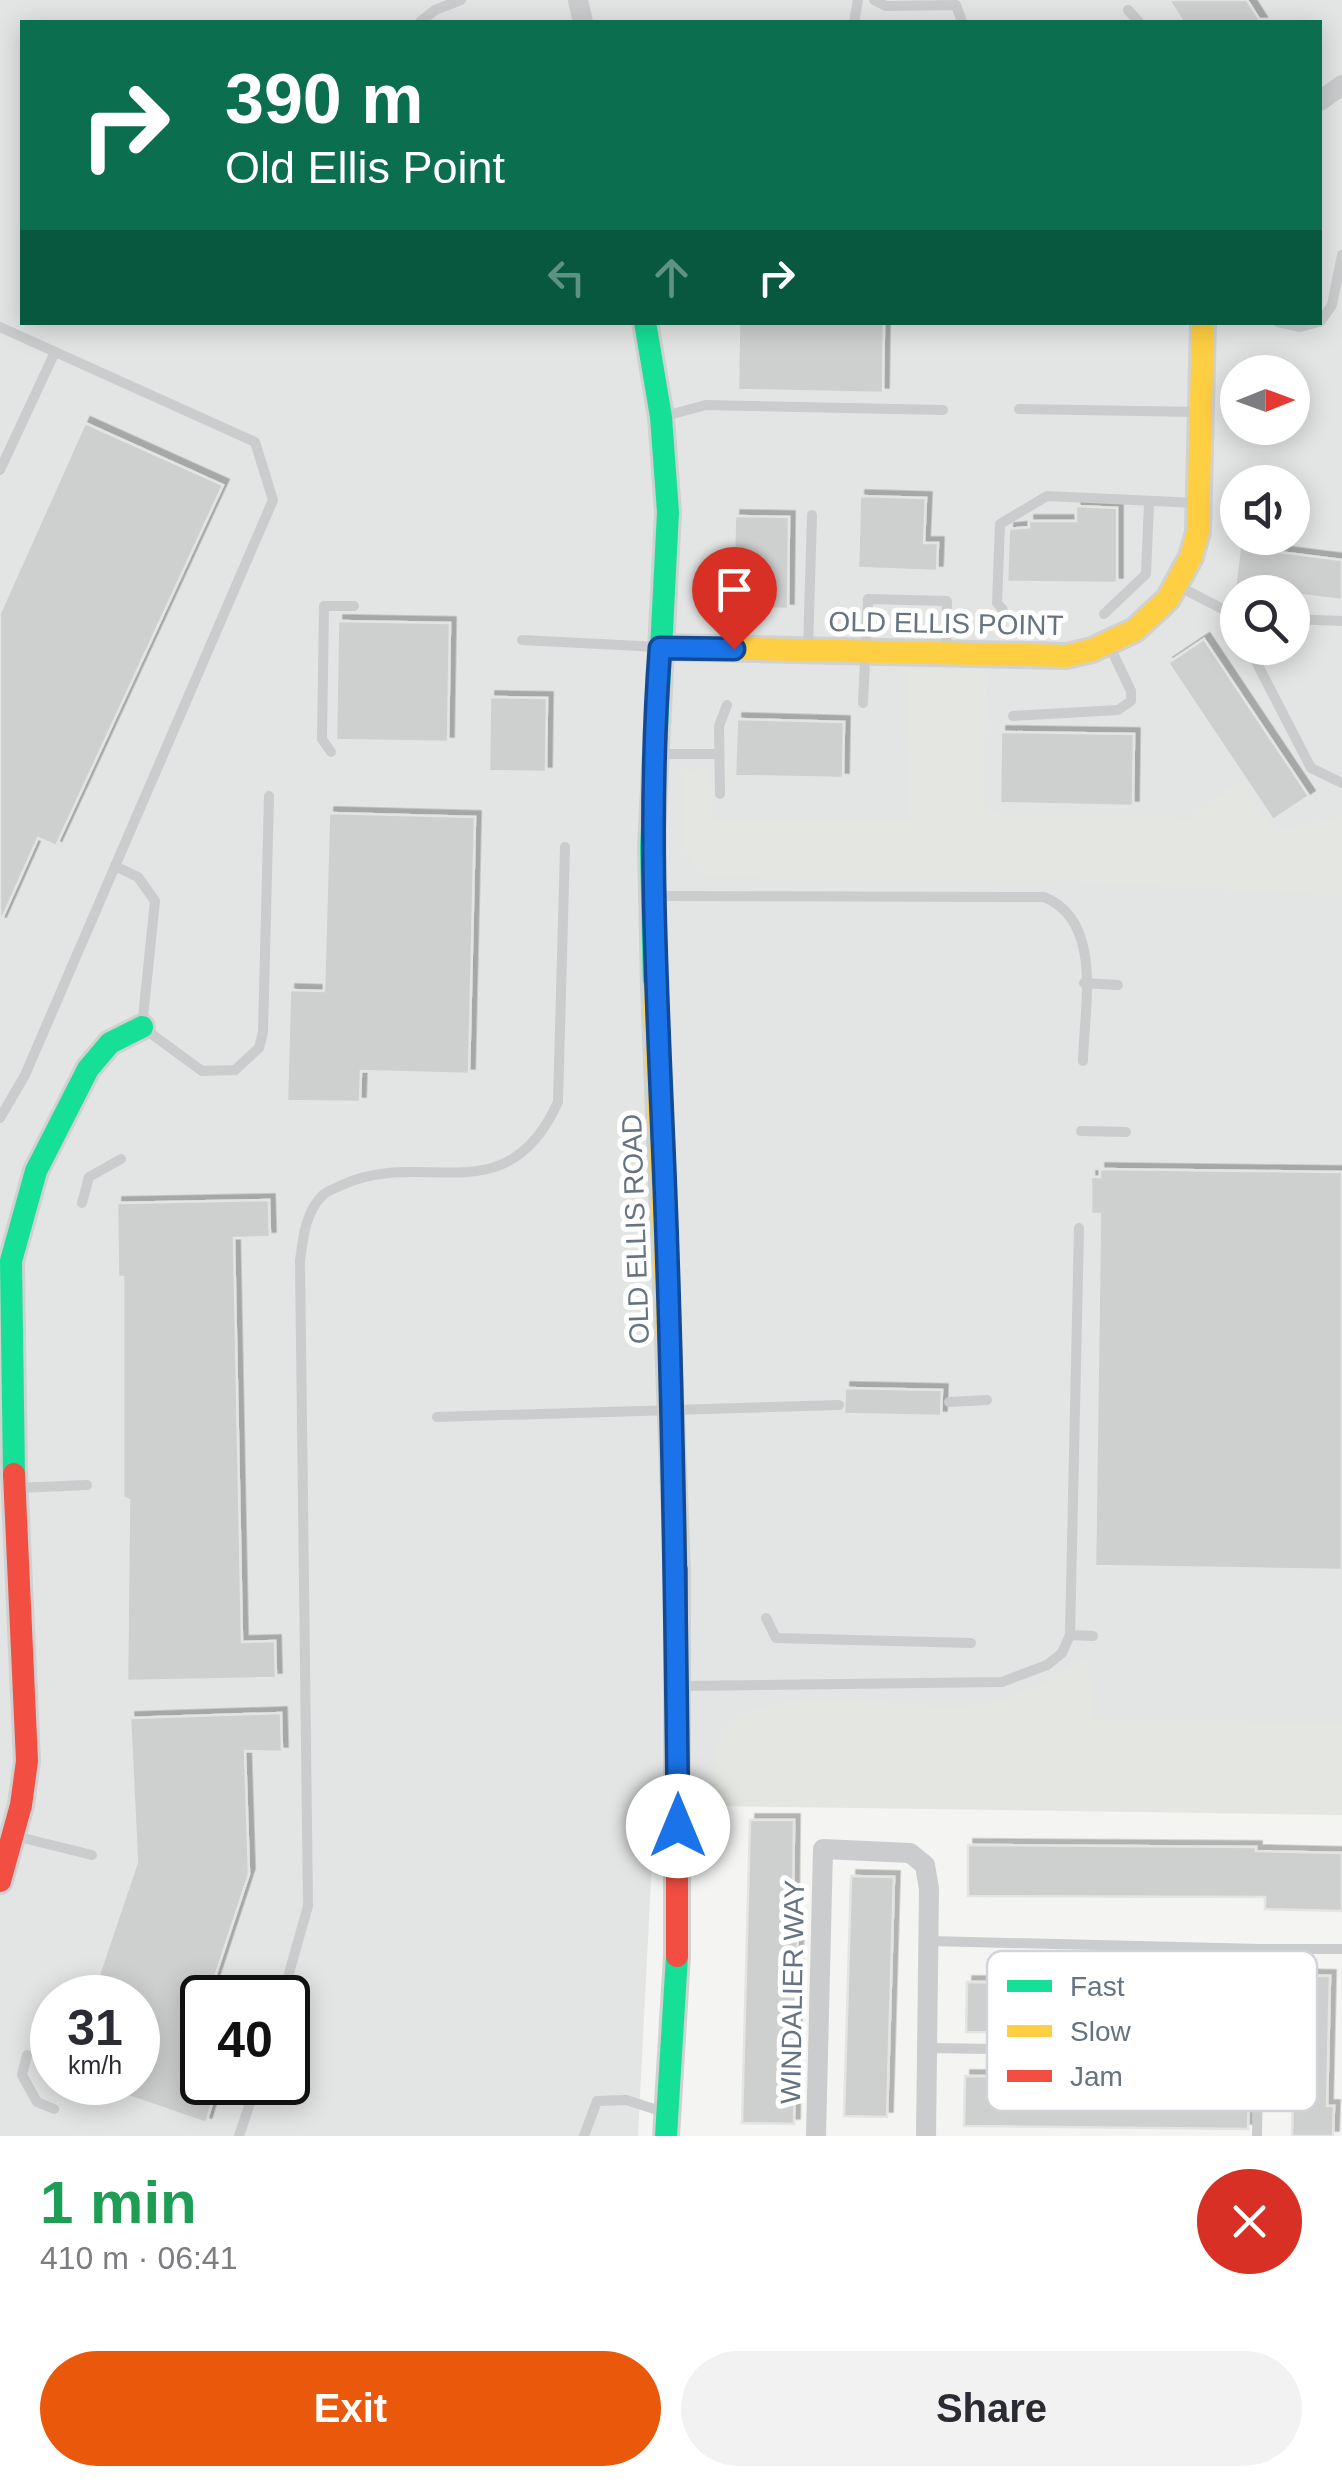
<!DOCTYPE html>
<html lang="en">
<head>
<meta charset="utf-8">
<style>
	body { margin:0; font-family:Helvetica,sans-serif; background:#f2f2f3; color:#2b2b33; height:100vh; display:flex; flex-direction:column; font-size:38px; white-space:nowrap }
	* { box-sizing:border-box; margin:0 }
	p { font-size:32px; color:#7c7c81 }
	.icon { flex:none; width:55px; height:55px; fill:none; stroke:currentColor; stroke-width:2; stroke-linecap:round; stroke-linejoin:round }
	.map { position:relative; height:2136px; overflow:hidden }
	.details { display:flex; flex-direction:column; background:#fff; flex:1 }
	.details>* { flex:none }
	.top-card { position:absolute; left:20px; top:20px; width:1302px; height:305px; border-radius:0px; box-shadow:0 5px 25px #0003; background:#0b6e4f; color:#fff; overflow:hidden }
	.needle { width:65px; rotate:89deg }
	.tools { position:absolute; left:1220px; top:355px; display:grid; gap:20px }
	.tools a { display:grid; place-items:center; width:90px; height:90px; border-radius:50%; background:#fff; box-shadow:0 5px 25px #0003; font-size:50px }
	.speed { position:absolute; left:30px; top:1975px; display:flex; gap:20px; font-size:50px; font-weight:700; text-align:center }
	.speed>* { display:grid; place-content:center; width:130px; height:130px; border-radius:50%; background:#fff; box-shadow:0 5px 25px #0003; line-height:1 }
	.speed small { font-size:25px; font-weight:400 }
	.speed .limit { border:5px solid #111; border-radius:15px; background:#fff; color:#111 }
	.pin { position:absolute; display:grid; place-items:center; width:85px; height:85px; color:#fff; margin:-102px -42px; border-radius:50% 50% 50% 0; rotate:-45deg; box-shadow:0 0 10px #0007 }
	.pin .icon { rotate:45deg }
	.me { position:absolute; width:110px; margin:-55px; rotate:0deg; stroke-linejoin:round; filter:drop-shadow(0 0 8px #0008) }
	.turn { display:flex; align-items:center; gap:35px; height:210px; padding:0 40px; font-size:45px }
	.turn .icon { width:130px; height:130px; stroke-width:2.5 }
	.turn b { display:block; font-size:70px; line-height:85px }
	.lanes { display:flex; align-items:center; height:95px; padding:0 40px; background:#0003; justify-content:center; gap:50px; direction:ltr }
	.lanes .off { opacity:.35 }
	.round { display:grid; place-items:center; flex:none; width:105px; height:105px; border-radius:52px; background:#f2f2f3 }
	.overview { display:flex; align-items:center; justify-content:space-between; height:170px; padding:0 40px }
	h1 { font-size:60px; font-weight:600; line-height:75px; color:#1e9e55 }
	.cta { display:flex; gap:20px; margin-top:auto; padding:20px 40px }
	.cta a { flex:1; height:115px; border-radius:60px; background:#ea580c; color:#fff; font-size:40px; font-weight:600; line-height:115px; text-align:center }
	.cta a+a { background:#f2f2f3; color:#2b2b33 }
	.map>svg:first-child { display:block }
	.built { fill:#e3e4e4; fill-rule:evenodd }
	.green { fill:#e4e7e1 }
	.building { fill:#cecfcf; stroke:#e4e4e3; stroke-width:2.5; filter:url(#shadow) }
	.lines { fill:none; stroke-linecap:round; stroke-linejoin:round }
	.fast-casing { stroke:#d0d1d1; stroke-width:28 }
	.slow-casing { stroke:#d0d1d1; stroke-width:28 }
	.jam-casing { stroke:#d0d1d1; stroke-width:28 }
	.lane { stroke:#cacccd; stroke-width:10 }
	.street { stroke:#cacccd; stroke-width:20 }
	.fast { stroke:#16e098; stroke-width:22 }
	.slow { stroke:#ffcf43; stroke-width:22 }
	.jam { stroke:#f24e42; stroke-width:22 }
	.route-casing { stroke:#114b97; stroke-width:25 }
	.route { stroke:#1a73e8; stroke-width:18 }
	.labels { text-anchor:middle; stroke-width:10; stroke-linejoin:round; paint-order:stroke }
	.street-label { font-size:28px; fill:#667482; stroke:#fff }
	.key { fill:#fff; stroke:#d1d5da; stroke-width:2.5 }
	.key-label { font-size:28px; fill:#667482 }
</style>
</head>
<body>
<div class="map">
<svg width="1342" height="2136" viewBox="0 0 1342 2136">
	<defs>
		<filter id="shadow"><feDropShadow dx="5.5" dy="-5.5" stdDeviation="0" flood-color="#0004"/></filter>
	</defs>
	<rect width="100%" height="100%" fill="#f4f4f3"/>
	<path class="built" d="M 0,0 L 1342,0 L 1342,1797 L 655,1801 L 638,2136 L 0,2136 ZM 22,22 L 1320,22 L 1320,322 L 22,322 ZM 1238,372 L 1292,372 L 1292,428 L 1238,428 ZM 1238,482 L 1292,482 L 1292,538 L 1238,538 ZM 1238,592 L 1292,592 L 1292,648 L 1238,648 ZM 52,1998 L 138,1998 L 138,2082 L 52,2082 ZM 202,1998 L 288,1998 L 288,2082 L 202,2082 Z"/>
	<g class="green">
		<path d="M 907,669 L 986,670 L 985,814 L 1191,818 L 1237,781 L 1274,831 L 1342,817 L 1342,896 L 1070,881 L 707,878 L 682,847 L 682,775 L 708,765 L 714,820 L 910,819 Z"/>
		<path d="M 1088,1658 L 1093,1719 L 1342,1723 L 1342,1815 L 717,1806 C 717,1789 712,1760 718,1745 C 751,1667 909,1715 976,1705 C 1020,1699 1051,1679 1088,1658 Z"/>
	</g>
	<g class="building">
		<path d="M 1169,0 L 1247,0 L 1261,22 L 1183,22 Z"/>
		<path d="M 739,322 L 884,322 L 883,393 L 738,390 Z"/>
		<path d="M 85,423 L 223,485 L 56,846 L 38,838 L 0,923 L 0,613 Z"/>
		<path d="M 860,496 L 926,498 L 924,543 L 938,543 L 937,571 L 858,568 Z"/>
		<path d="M 1076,506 L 1117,508 L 1117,583 L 1007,582 L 1009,529 L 1029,527 L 1029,521 L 1076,521 Z"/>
		<path d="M 735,516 L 789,517 L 788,609 L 733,608 Z"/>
		<path d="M 1240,547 L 1342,560 L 1342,600 L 1235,587 Z"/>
		<path d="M 338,621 L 450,623 L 448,742 L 336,740 Z"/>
		<path d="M 1204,639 L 1309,796 L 1273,820 L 1168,663 Z"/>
		<path d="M 490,697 L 547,698 L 546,772 L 489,771 Z"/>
		<path d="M 737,719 L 844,722 L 843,778 L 735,776 Z"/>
		<path d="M 1001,732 L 1134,734 L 1133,806 L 1000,803 Z"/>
		<path d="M 329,813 L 475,817 L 469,1074 L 361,1071 L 360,1102 L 287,1101 L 290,990 L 324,991 Z"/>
		<path d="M 1100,1169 L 1342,1172 L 1342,1570 L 1095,1566 L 1100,1214 L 1091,1214 L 1091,1177 L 1100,1177 Z"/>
		<path d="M 269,1200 L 270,1237 L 234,1238 L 242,1642 L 275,1641 L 276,1678 L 127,1681 L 129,1500 L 123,1497 L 123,1277 L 118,1277 L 117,1203 Z"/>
		<path d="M 845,1388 L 942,1390 L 941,1416 L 844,1414 Z"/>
		<path d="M 281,1713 L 282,1752 L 245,1751 L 249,1874 L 208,1998 L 202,1998 L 202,2014 L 182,2077 L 217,2087 L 206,2123 L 96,2085 L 138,2082 L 138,1998 L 91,1998 L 137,1862 L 130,1718 Z"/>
		<path d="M 750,1820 L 794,1820 L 793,1920 L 798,1920 L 794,2124 L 742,2123 Z"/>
		<path d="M 968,1845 L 1256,1847 L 1256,1851 L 1342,1853 L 1342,1911 L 1265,1909 L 1265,1897 L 968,1896 Z"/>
		<path d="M 851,1876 L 894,1877 L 887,2117 L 844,2116 Z"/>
		<path d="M 1288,1975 L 1330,1976 L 1327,2106 L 1334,2106 L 1333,2136 L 1292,2136 L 1293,2096 L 1286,2096 Z"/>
		<path d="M 967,1982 L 1250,1984 L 1250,2034 L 966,2032 Z"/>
		<path d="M 965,2076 L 1249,2079 L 1248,2129 L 964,2126 Z"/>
	</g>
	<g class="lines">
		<defs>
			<g id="fast">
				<path d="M 645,322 L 661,417 L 668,512 L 651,847 L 654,986"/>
				<path d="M 14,1474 L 11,1261 L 36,1171 L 88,1069 L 110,1043 L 142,1027"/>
				<path d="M 666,2136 L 677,1956"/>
			</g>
			<g id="slow">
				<path d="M 660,647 L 1067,656 L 1092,650 L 1135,630 L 1168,599 L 1191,557 L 1198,532 L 1203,322"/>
				<path d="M 654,986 L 677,1570"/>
			</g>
			<g id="jam">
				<path d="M 0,1881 L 21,1805 L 27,1761 L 14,1474"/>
				<path d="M 677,1956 L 677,1570"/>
			</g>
		</defs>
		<use href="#fast" class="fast-casing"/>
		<use href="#slow" class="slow-casing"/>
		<use href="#jam" class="jam-casing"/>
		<g class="lane">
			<path d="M 874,0 L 886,6 L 956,5 L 962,22"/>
			<path d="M 1128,10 L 1139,22"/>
			<path d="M 420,22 L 435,10 L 461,0"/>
			<path d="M 854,22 L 858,0"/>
			<path d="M 1278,322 L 1300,327 L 1319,322"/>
			<path d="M 1320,322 L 1332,305 L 1342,255"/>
			<path d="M 0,327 L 255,442 L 273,500 L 25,1075 L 0,1118"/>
			<path d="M 1019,409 L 1200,412"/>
			<path d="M 665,416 L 706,405 L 943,410"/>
			<path d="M 0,470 L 55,352"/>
			<path d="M 1180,587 L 1238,617"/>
			<path d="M 1003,610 L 997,603 L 1000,524 L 1047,496 L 1197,503"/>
			<path d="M 1104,614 L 1146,574 L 1149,504"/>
			<path d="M 1292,619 L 1342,621"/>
			<path d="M 522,640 L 659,647"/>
			<path d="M 1249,648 L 1311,768 L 1342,783"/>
			<path d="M 808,649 L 812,515"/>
			<path d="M 863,703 L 868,599 L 947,601 L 946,652"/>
			<path d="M 1013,716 L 1118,710 L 1131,701 L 1131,691 L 1110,647"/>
			<path d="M 331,752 L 322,739 L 324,606 L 354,606"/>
			<path d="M 655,754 L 719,754"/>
			<path d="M 720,794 L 719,726 L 727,705"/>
			<path d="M 115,866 L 138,877 L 155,901 L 142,1027 L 202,1071 L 235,1070 L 259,1048 L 263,1032 L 269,796"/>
			<path d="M 652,896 L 1044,897 C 1104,921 1084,1008 1083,1061"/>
			<path d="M 1084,983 L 1118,985"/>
			<path d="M 1081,1131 L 1126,1132"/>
			<path d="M 82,1203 L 89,1177 L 121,1159"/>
			<path d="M 949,1402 L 987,1400"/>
			<path d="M 437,1417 L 839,1405"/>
			<path d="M 17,1488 L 87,1485"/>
			<path d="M 766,1618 L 776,1638 L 971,1643"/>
			<path d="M 1070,1635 L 1093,1636"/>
			<path d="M 683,1686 L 1002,1682 L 1047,1665 L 1062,1653 L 1070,1635 L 1079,1228"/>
			<path d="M 15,1836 L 92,1855"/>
			<path d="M 929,1941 L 1260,1949 L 1257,2136"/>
			<path d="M 1260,1949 L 1342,1949"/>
			<path d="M 282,1998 L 308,1906 L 300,1261 C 303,1239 305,1213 322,1196 C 326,1191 336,1188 342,1185 C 423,1147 506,1217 558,1102 L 565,847"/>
			<path d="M 927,2048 L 1258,2053"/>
			<path d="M 27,2055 L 22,2075 L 37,2102 L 54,2109"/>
			<path d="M 239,2136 L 257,2082"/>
			<path d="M 584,2136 L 597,2101 L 626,2100 L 667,2113"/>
		</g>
		<g class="street">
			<path d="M 578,0 L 583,22"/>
			<path d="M 1320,101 L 1342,85"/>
			<path d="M 816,2136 L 823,1849 L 910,1853 L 925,1865 L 929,1889 L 926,2136"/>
		</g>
		<use href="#fast" class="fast"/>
		<use href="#slow" class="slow"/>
		<use href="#jam" class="jam"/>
	</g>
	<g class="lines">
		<defs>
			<path id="route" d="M 678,1826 C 676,1614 673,1402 665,1191 C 658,1009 646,830 660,648 L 734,649"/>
		</defs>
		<use href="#route" class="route-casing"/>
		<use href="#route" class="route"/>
	</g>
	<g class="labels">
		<g class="street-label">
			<text transform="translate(946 623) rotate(1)" y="10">OLD ELLIS POINT</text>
			<text transform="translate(635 1229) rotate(-92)" y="10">OLD ELLIS ROAD</text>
			<text transform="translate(792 1992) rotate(-89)" y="10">WINDALIER WAY</text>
		</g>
	</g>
	<rect x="987" y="1951" width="330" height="160" rx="15" class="key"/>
	<rect x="1007" y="1980" width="45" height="12" fill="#16e098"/>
	<rect x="1007" y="2025" width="45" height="12" fill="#ffcf43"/>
	<rect x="1007" y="2070" width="45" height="12" fill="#f24e42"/>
	<g class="key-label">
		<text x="1070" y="1996">Fast</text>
		<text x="1070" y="2041">Slow</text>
		<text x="1070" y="2086">Jam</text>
	</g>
</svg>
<div class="tools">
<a><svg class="needle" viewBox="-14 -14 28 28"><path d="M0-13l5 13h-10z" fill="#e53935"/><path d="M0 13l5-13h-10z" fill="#7c7c81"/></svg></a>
<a><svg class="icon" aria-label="sound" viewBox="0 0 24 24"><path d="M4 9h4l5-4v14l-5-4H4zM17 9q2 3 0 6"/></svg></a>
<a><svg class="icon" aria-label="search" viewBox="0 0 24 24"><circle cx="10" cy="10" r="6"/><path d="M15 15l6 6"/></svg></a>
</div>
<div class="speed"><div>31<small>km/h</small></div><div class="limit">40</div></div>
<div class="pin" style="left:734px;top:649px;background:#d93025"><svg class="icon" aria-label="arrive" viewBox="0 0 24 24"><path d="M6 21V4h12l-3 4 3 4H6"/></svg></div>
<svg class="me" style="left:678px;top:1826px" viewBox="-20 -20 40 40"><circle r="19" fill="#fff"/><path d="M0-13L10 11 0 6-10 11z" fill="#1a73e8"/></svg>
<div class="top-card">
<div class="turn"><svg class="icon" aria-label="right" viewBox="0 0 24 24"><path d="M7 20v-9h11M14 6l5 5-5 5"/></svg><div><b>390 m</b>Old Ellis Point</div></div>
<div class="lanes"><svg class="icon off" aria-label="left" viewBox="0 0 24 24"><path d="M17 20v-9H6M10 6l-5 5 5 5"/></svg><svg class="icon off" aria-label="ahead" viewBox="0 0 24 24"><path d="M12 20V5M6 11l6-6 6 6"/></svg><svg class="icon" aria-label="right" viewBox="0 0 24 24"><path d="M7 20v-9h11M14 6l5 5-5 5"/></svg></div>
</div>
</div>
<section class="details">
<div class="overview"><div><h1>1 min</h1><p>410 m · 06:41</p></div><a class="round" style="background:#d93025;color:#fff"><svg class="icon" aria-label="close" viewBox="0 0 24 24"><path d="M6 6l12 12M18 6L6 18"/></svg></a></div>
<div class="cta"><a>Exit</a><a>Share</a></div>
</section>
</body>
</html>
